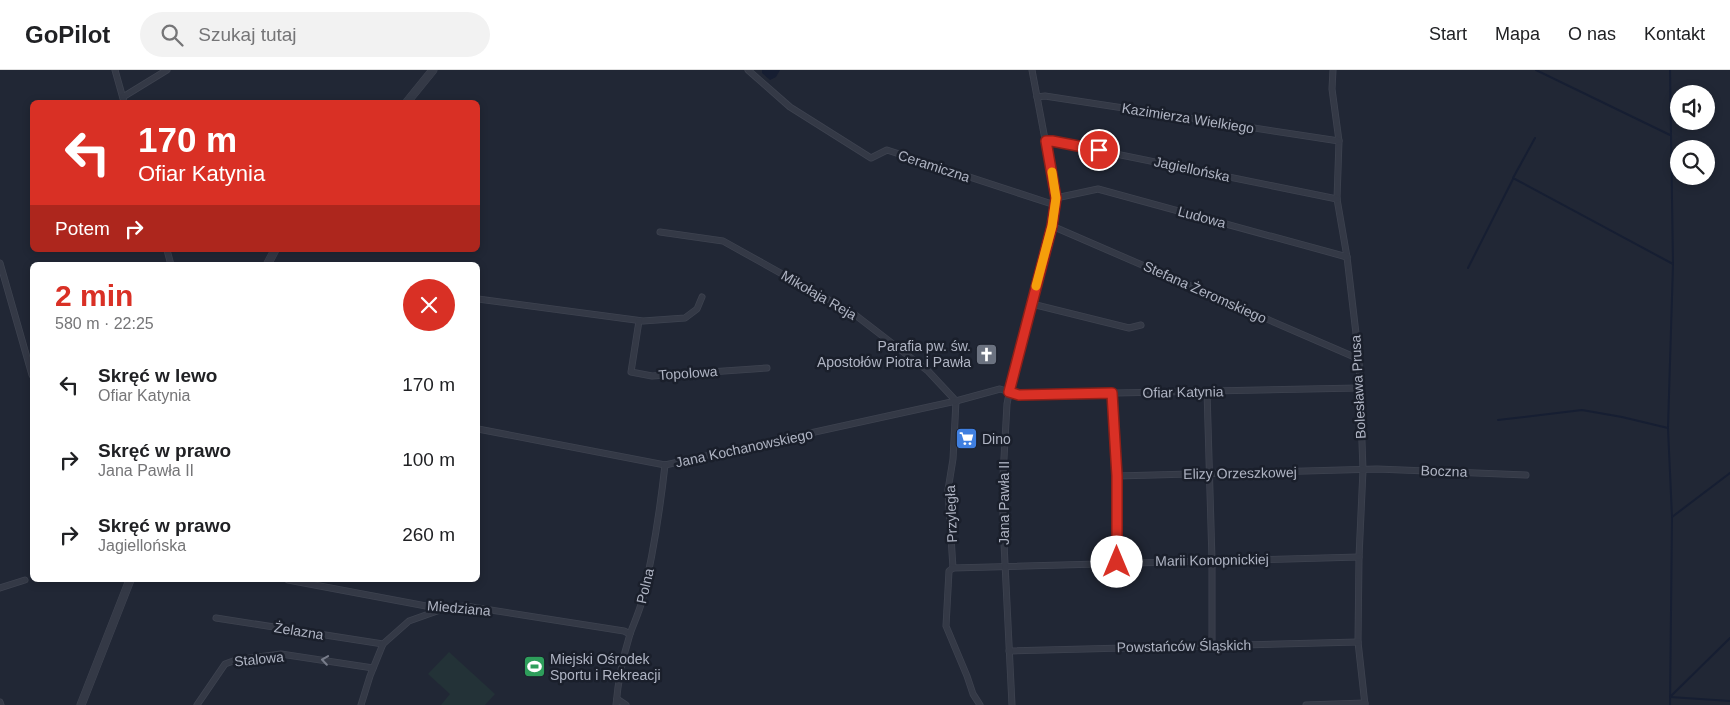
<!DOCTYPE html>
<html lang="pl">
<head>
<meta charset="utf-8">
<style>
	body { margin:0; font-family:Arial,sans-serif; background:#f2f2f2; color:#202124; height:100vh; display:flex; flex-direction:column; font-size:19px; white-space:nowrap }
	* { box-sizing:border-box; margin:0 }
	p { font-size:16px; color:#757577 }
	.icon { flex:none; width:28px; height:28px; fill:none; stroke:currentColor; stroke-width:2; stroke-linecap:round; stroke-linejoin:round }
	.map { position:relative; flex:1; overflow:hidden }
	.drawer { position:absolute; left:30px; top:192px; width:450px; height:320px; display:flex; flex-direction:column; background:#fff; border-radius:8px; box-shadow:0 2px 8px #0003 }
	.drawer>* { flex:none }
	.top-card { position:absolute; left:30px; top:30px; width:450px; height:152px; border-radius:8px; box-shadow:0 2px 8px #0003; background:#d93025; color:#fff; overflow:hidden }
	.fabs { position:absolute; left:1670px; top:15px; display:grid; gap:10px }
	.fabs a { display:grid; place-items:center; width:45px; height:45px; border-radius:50%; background:#fff; box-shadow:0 2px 8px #0003; font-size:25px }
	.pin { position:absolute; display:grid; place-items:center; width:42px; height:42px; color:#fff; margin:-21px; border:2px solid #fff; border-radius:50%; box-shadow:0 1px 5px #0007 }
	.me { position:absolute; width:55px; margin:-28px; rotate:0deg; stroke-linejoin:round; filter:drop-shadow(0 0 4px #0008) }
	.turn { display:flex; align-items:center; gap:18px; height:105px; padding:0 25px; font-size:22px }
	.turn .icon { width:65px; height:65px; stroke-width:2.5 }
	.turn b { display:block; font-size:35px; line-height:42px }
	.then { display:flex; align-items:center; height:48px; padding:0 25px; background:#0003; gap:10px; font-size:19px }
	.round { display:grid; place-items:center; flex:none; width:52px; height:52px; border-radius:26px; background:#f2f2f2 }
	.head { display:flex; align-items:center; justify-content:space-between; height:85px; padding:0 25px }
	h1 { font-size:30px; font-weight:800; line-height:38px; color:#d93025 }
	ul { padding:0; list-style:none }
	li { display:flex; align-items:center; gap:15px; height:75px; padding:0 25px }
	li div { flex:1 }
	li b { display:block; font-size:19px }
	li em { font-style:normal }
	header { display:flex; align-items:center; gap:30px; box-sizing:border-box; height:70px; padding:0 25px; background:#fff; border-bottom:1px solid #e0e0e0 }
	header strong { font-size:24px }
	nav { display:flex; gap:28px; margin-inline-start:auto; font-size:18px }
	.search { width:350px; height:45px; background:#f2f2f2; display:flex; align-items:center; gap:12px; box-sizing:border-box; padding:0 18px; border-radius:28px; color:#757577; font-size:19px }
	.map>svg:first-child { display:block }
	.green { fill:#233237 }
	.water { fill:#161e32 }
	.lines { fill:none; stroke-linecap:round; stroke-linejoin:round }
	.stream { stroke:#161e32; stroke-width:2 }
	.minor-casing { stroke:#3e4350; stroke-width:7 }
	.tertiary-casing { stroke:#3e4350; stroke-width:9 }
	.minor { stroke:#343946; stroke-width:5.5 }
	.tertiary { stroke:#343946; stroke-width:8 }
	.oneway { stroke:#787d8b }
	.route-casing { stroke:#8d1f18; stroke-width:12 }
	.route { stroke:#d93025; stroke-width:9 }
	.slow { stroke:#f59e0b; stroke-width:9 }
	.labels { text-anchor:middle; stroke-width:5; stroke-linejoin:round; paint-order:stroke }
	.street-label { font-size:14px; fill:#afb4c3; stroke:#1a1f2b }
	.poi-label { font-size:14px; fill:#afb4c3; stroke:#1a1f2b; text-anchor:start }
</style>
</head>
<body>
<header>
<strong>GoPilot</strong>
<div class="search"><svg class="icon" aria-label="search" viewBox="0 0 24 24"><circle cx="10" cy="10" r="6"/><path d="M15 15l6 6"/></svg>Szukaj tutaj</div>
<nav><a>Start</a><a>Mapa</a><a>O nas</a><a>Kontakt</a></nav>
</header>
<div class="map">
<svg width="1730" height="635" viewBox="0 0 1730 635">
	<rect width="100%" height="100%" fill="#212735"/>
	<path class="green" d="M 449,582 L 495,624 L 485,635 L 441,635 L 450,624 L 428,604 Z"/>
	<path class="water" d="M 762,0 L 780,0 L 776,7 L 770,10 L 762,3 Z"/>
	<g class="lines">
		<g class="stream">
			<path d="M 1536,0 L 1670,65"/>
			<path d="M 1670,0 L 1673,194 L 1668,358 L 1672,447 L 1670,635"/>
			<path d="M 1535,68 L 1513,108 L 1673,194"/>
			<path d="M 1468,198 L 1513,109"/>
			<path d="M 1498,350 L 1582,340 L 1622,347 L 1668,358"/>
			<path d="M 1672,447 L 1730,403"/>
			<path d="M 1670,627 L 1730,568"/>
			<path d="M 1670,627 L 1730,631"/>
		</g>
		<defs>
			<g id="minor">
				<path d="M 115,0 L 124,32"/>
				<path d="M 748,0 L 790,37 L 871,88 L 887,80 L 1055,135"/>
				<path d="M 1333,0 L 1332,19 L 1339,71 L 1337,129 L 1347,187 L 1359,289 L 1363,400 L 1359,487 L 1358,572 L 1365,635"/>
				<path d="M 123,27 L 167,0"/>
				<path d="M 1037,27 L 1045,26 L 1339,71"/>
				<path d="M 1046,71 L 1052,71 L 1337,129"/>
				<path d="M 1056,128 L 1098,119 L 1347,187"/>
				<path d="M 1052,156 L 1359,289"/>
				<path d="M 660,162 L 723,171 L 854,244 L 928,301 L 956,331 L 953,389 L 948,420 L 953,498"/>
				<path d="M 167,180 L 171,195"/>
				<path d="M 0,193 L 32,305"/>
				<path d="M 478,229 L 643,251 L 685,248 L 697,239 L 702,227"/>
				<path d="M 1032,234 L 1129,258 L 1141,255"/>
				<path d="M 639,251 L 631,302 L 652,306 L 767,298"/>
				<path d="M 1207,321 L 1212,490 L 1212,576"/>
				<path d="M 1112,323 L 1117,406 L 1117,492"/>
				<path d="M 478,359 L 665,395 L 956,331 L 1000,319 L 1019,325 L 1359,318"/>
				<path d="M 1117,406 L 1377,399 L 1526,405"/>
				<path d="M 288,510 L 442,539 L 465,536 L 624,561 L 630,564"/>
				<path d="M 0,518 L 25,510"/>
				<path d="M 216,548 L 383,574"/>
				<path d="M 1009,581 L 1358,572"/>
				<path d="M 617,629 L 626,635"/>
				<path d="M 0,632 L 1,635"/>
				<path d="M 197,635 L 225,594 L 236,590 L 281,584 L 373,598"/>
				<path d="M 361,635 L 370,606 L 383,574 L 409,551 L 440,540"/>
				<path d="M 616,635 C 618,611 623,587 630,564 C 634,553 639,542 642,531 C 653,486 660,440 665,395"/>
				<path d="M 980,635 L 973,624 L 967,606 L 946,556 L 949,501 L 953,498 L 1359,487"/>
				<path d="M 1012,635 L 1003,453 L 1003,406 L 1007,334 L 1013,304 L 1052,156 L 1056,128 L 1032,0"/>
				<path d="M 1306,635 L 1365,633"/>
			</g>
			<g id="tertiary">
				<path d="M 407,32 L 433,0"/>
				<path d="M 267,195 L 275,180"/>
				<path d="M 81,635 L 130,510"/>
			</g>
		</defs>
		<use href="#minor" class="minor-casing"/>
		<use href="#tertiary" class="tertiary-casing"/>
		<use href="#minor" class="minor"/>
		<use href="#tertiary" class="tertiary"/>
	</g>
	<defs><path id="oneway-chevron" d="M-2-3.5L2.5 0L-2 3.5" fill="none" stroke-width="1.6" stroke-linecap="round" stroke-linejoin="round" transform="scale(1.25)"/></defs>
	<use class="oneway" href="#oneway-chevron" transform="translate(325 590) rotate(-172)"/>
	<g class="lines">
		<defs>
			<path id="route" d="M 1099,80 L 1052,71 L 1046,71 L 1056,128 L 1052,156 L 1009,322 L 1019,325 L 1112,323 L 1117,406 L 1117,492"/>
		</defs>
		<use href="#route" class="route-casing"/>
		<use href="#route" class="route"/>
		<path class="slow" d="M 1036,216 L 1052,156 L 1056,128 L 1052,102"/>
	</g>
	<defs>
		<symbol id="church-square" viewBox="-11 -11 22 22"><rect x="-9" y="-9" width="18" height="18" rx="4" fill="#6b7280" stroke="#1a1f2b"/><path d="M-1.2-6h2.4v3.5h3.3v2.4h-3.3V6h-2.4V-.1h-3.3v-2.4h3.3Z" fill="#fff"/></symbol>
		<symbol id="supermarket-square" viewBox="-11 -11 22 22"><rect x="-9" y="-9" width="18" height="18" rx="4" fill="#3f7fe0" stroke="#1a1f2b"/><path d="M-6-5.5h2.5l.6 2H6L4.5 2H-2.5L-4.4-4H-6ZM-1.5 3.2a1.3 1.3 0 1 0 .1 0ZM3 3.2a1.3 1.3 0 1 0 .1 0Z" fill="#fff"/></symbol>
		<symbol id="stadium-square" viewBox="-11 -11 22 22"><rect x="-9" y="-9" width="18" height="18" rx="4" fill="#2e9e5b" stroke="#1a1f2b"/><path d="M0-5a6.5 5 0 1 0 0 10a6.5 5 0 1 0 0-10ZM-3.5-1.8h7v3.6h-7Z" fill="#fff"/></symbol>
	</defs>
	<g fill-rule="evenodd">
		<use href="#church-square" x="974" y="272" width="25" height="25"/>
		<use href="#supermarket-square" x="954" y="356" width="25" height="25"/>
		<use href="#stadium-square" x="522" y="584" width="25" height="25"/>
	</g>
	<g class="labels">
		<g class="street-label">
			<text transform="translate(1188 48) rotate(9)" y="5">Kazimierza Wielkiego</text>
			<text transform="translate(934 96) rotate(18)" y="5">Ceramiczna</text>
			<text transform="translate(1192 99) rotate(12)" y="5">Jagiellońska</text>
			<text transform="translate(1202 147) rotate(15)" y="5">Ludowa</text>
			<text transform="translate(1205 222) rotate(24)" y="5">Stefana Żeromskiego</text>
			<text transform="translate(819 225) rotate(30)" y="5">Mikołaja Reja</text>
			<text transform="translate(688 303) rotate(-4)" y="5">Topolowa</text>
			<text transform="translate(1358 317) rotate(-93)" y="5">Bolesława Prusa</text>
			<text transform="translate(1183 322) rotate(-1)" y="5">Ofiar Katynia</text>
			<text transform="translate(744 378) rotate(-12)" y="5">Jana Kochanowskiego</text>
			<text transform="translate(1444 401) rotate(2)" y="5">Boczna</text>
			<text transform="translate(1240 403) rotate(-1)" y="5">Elizy Orzeszkowej</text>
			<text transform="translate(1004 433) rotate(-90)" y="5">Jana Pawła II</text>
			<text transform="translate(951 444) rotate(-92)" y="5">Przyległa</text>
			<text transform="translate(1212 490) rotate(-1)" y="5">Marii Konopnickiej</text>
			<text transform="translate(645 516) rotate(-77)" y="5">Polna</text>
			<text transform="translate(459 538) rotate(5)" y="5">Miedziana</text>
			<text transform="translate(299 561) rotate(9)" y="5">Żelazna</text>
			<text transform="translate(1184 576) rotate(-1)" y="5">Powstańców Śląskich</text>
			<text transform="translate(259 589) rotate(-6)" y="5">Stalowa</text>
		</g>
		<g class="poi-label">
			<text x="971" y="281" text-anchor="end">Parafia pw. św.<tspan x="971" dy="16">Apostołów Piotra i Pawła</tspan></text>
			<text x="982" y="374">Dino</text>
			<text x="550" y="594">Miejski Ośrodek<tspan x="550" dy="16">Sportu i Rekreacji</tspan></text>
		</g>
	</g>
</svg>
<div class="fabs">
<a><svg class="icon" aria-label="sound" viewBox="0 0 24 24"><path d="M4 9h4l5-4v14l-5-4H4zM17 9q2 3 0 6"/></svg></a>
<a><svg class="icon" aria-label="search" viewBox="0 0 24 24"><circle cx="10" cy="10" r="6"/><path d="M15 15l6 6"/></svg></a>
</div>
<div class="pin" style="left:1099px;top:80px;background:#d93025"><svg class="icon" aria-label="arrive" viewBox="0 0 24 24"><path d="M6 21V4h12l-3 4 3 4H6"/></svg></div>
<svg class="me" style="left:1117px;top:492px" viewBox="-20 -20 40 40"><circle r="19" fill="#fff"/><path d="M0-13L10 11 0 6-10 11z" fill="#d93025"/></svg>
<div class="top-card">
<div class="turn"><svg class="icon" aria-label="left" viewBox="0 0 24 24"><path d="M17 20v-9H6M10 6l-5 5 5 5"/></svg><div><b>170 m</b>Ofiar Katynia</div></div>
<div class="then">Potem<svg class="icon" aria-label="right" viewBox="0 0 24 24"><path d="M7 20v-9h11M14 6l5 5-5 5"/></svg></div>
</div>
<section class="drawer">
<div class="head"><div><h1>2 min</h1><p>580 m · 22:25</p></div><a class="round" style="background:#d93025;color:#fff"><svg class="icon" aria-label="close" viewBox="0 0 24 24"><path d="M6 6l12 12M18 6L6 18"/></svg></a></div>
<ul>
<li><svg class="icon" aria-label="left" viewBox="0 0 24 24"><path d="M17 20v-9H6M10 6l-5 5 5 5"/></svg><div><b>Skręć w lewo</b><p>Ofiar Katynia</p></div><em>170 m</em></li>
<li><svg class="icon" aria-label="right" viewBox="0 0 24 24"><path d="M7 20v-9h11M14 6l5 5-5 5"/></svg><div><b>Skręć w prawo</b><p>Jana Pawła II</p></div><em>100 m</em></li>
<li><svg class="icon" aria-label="right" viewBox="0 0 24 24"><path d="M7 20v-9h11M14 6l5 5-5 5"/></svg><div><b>Skręć w prawo</b><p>Jagiellońska</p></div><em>260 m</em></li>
</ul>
</section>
</div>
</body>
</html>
